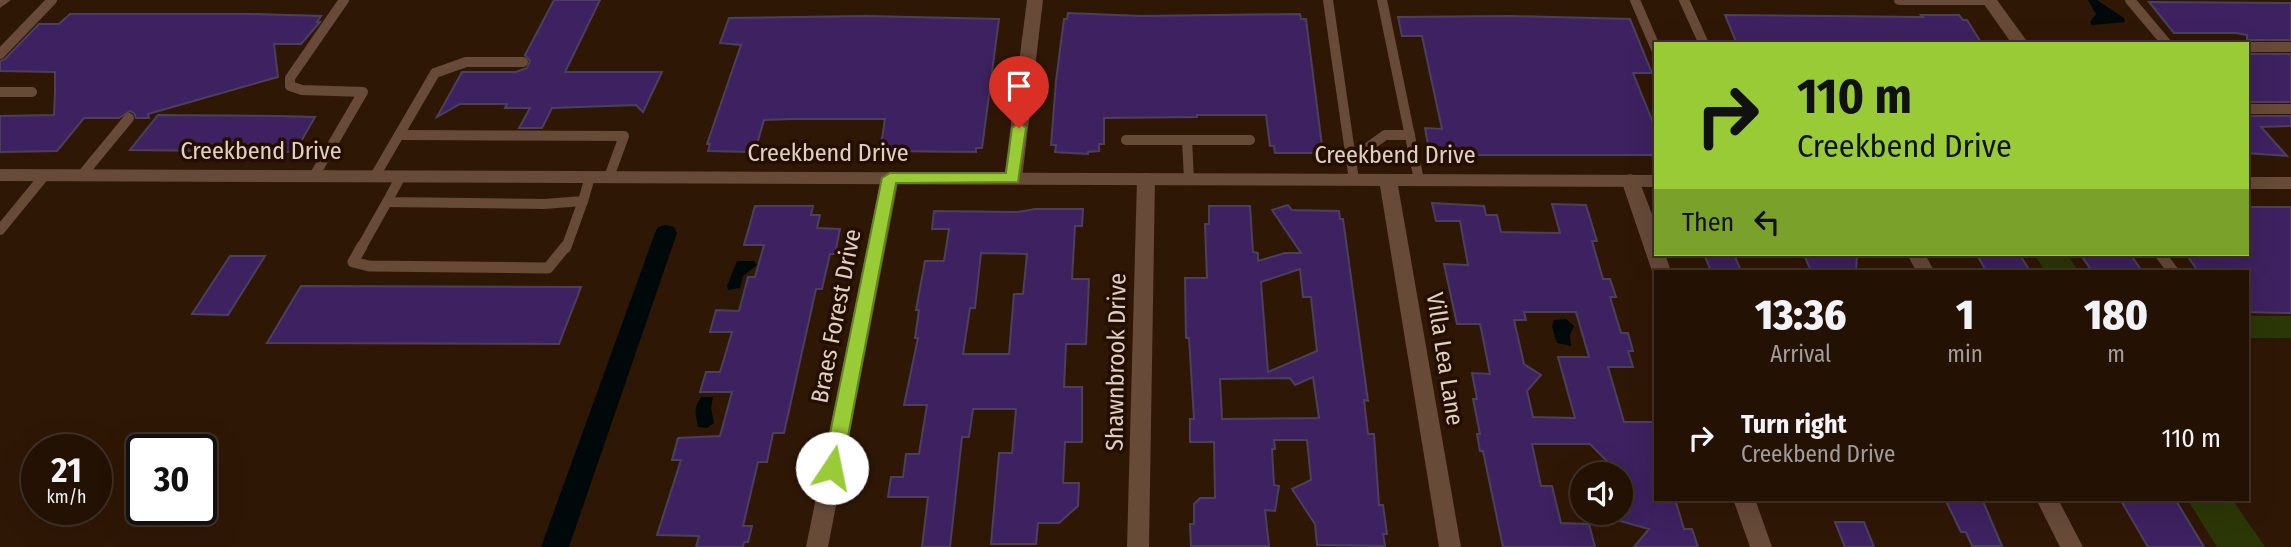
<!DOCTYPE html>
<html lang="en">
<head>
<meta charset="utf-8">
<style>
	body { margin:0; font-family:"Fira Sans Condensed",sans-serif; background:#2f1f13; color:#f1f3f6; height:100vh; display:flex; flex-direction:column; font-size:26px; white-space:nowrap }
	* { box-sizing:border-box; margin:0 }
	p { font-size:23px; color:#a39d9a }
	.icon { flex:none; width:38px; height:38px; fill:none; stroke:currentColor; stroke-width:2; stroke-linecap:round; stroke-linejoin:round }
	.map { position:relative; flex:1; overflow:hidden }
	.panel { position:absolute; left:1654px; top:270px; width:595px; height:231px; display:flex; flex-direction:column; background:#231104; border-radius:0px; box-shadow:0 7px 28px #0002,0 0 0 2px #403126 }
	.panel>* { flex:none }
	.guide { position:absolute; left:1654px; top:42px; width:595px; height:214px; border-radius:0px; box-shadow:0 7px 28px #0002,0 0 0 2px #403126; background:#99cb36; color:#111; overflow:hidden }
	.tools { position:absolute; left:1570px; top:462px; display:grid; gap:14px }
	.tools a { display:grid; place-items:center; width:63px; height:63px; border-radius:50%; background:#231104; box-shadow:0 7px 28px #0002,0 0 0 2px #403126; font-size:35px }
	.speed { position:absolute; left:21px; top:434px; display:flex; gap:14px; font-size:35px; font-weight:700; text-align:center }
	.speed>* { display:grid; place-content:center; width:91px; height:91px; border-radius:50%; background:#231104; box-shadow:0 7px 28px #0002,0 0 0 2px #403126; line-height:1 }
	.speed small { font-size:18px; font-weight:400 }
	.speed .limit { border:4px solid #111; border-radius:10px; background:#fff; color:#111 }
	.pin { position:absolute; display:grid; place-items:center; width:60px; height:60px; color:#fff; margin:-72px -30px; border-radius:50% 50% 50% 0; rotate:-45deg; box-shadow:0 0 7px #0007 }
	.pin .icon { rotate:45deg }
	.me { position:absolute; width:77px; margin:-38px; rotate:11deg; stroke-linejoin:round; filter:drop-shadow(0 0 5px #0008) }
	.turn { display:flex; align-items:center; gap:24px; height:147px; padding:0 28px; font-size:32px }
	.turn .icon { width:91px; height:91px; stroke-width:2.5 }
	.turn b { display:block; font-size:49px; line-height:60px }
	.then { display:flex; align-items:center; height:66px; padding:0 28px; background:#0003; gap:14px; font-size:26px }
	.eta { display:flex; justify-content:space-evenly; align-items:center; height:119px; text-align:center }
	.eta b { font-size:42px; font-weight:800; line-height:49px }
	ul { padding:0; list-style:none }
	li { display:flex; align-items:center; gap:21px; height:98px; padding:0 28px }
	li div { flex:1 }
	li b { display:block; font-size:26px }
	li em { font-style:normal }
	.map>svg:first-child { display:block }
	.green { fill:#2c3707 }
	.water { fill:#00080a }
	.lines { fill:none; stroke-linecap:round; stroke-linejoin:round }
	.canal { fill:#00080a; fill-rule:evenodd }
	.building { fill:#3e2160; stroke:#4b405c; stroke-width:2; fill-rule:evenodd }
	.service-far1 { stroke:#674a38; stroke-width:10 }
	.service { stroke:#674a38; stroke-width:11 }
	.minor { fill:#674a38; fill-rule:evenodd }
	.tertiary { fill:#674a38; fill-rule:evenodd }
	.route { fill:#99cb36; stroke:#638423; stroke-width:2 }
	.labels { text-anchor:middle; stroke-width:7; stroke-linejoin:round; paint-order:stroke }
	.street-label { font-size:24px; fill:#e0cfc5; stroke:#240e00 }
</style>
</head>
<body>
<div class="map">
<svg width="2291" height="547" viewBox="0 0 2291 547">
	<rect width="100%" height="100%" fill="#2f1706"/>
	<g class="green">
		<path d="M 2034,254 L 2067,254 L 2078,271 L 2045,271 Z"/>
		<rect x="2247" y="316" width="44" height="22"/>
		<path d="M 2187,499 L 2232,499 L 2265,547 L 2217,547 Z"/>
	</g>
	<g class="water">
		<path d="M 2088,0 L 2097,0 L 2124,18 L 2125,22 L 2092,25 L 2090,22 L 2096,14 Z"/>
		<path d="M 737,261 L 754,261 L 757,265 L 743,276 L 740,288 L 728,290 L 727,286 Z"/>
		<path d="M 1566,319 L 1574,326 L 1570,335 L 1571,346 L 1557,343 L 1552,327 L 1554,320 Z"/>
		<path d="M 701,397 L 713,397 L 711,408 L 714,423 L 707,428 L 698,427 C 696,414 693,409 701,397 Z"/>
	</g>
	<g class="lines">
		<path class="canal" d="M 666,225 L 674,227 L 677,233 L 569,547 L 541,547 L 655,233 L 658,227 Z"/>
	</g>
	<g class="building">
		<path d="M 554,0 L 600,0 L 565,72 L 662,72 L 643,112 L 636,105 L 552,108 L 542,128 L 519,128 L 530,108 L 505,108 L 507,104 L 460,104 L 437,117 L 462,72 L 516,72 L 527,68 L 530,61 L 525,55 Z"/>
		<path d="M 2149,2 L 2291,3 L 2291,40 L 2247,40 L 2247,35 L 2236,33 L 2174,33 Z"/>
		<path d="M 1068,13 L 1141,16 L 1300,14 L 1301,19 L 1306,19 L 1322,146 L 1318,145 L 1319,153 L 1275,153 L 1274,146 L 1270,146 L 1266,115 L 1197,115 L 1197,117 L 1104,118 L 1104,144 L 1099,144 L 1099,151 L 1088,152 L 1088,154 L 1055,152 L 1056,145 L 1051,145 L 1056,81 L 1064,19 L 1067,19 Z"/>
		<path d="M 70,14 L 250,14 L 321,16 L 317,22 L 320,22 L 301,44 L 274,44 L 278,77 L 148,114 L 149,118 L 136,118 L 134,113 L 130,111 L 119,118 L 84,118 L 57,151 L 0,152 L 0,116 L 54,115 L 55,91 L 55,72 L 0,71 L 0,61 L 5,59 L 39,24 L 59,24 Z"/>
		<path d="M 1725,15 L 1923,17 L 1921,15 L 1959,15 L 1963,20 L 1967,20 L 1982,44 L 1737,44 Z"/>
		<path d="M 866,16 L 999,19 L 982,148 L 976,148 L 976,152 L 884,151 L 885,145 L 881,145 L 885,119 L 791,119 L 764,120 L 757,144 L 753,144 L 751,152 L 708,151 L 710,144 L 707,144 L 741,45 L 720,43 L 729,18 Z"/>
		<path d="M 1509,16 L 1630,19 L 1652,73 L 1633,73 L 1656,130 L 1656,155 L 1430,155 L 1425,128 L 1442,129 L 1422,36 L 1402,36 L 1398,17 Z"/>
		<rect x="2247" y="54" width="44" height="48"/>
		<path d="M 158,115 L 279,116 L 315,117 L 295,152 L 130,150 Z"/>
		<path d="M 2247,116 L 2291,116 L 2291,126 L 2261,127 L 2287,156 L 2247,153 Z"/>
		<path d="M 1432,203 L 1484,206 L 1486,215 L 1497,215 L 1501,232 L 1560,233 L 1552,204 L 1586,205 L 1597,241 L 1592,241 L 1603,279 L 1610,279 L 1616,297 L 1610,297 L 1621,333 L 1628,333 L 1633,351 L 1628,351 L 1633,367 L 1608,367 L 1624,422 L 1656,422 L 1656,499 L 1675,499 L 1684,529 L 1692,529 L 1698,547 L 1634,547 L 1649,529 L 1620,521 L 1620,474 L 1605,474 L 1608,462 L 1590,444 L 1532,444 L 1541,486 L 1552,486 L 1561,523 L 1589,524 L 1595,547 L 1503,547 L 1483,451 L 1480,451 L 1477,434 L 1480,434 L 1473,399 L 1477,399 L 1472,373 L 1490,374 L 1483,338 L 1480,324 L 1457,324 L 1444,264 L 1468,265 L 1460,221 L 1436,221 ZM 1524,312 L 1576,312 L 1589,357 L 1558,357 L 1575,418 L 1533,417 L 1527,391 L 1541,375 L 1524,364 L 1514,320 L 1526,320 Z"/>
		<path d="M 1288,205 L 1292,210 L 1339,211 L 1340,219 L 1343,219 L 1368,401 L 1364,400 L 1368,434 L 1374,434 L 1379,505 L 1383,505 L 1387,534 L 1383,534 L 1385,546 L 1317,545 L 1315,524 L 1292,489 L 1311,480 L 1307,440 L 1274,440 L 1275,449 L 1272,449 L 1274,485 L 1279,486 L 1275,511 L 1265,510 L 1269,546 L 1191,546 L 1190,524 L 1194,524 L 1194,504 L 1200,498 L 1215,498 L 1214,442 L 1190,442 L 1190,419 L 1194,419 L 1189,338 L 1186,338 L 1185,278 L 1207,278 L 1205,224 L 1209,224 L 1209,206 L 1250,206 L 1253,252 L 1258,253 L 1258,261 L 1285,253 L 1301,253 L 1272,210 ZM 1300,269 L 1303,297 L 1311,297 L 1317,351 L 1268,372 L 1261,282 ZM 1313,377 L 1319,418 L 1222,419 L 1220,379 L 1290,378 L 1295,385 Z"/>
		<path d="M 755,206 L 813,206 L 811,215 L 820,215 L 817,228 L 840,229 L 835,254 L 830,254 L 822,289 L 816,289 L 784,433 L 773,433 L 767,462 L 758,462 L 743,526 L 752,526 L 748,542 L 744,542 L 743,547 L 696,547 L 699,536 L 657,535 L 681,460 L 672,460 L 678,438 L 720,436 L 732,392 L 700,392 L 706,372 L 720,372 L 732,332 L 710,332 L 716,310 L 739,311 L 748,277 L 755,277 L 764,245 L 744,245 Z"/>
		<path d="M 2247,207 L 2291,207 L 2291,313 L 2247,312 L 2247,271 L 2198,271 L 2186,254 L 2247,254 Z"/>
		<path d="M 1035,209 L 1083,209 L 1082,226 L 1075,226 L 1072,279 L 1089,279 L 1086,344 L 1066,344 L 1064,387 L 1082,387 L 1082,442 L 1065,442 L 1063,483 L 1079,483 L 1078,506 L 1059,523 L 1038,523 L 1036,544 L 991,544 L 999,453 L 1012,453 L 1016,409 L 973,409 L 969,437 L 962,437 L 950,547 L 922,547 L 928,497 L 888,497 L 891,477 L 903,477 L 906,454 L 919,454 L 927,405 L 904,405 L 918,338 L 915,338 L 919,310 L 916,310 L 925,261 L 944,261 L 949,229 L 932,229 L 934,211 L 1018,212 ZM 981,253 L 1027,254 L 1023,294 L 1014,294 L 1009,354 L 963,354 L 970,308 L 975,308 Z"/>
		<path d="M 1704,254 L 1734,254 L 1741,271 L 1711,271 Z"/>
		<path d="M 2080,254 L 2130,254 L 2142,271 L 2092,271 Z"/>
		<path d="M 1804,255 L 1857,256 L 1856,271 L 1811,271 Z"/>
		<path d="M 1977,255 L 2020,255 L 2030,271 L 1986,271 Z"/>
		<path d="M 230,256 L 265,256 L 228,315 L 192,314 Z"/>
		<path d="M 301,286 L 581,287 L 559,344 L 267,343 Z"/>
		<path d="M 1945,499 L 1982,499 L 2002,546 L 1972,546 L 1966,532 L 1961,532 Z"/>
		<path d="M 2120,499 L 2175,499 L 2204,547 L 2148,547 Z"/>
		<path d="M 1835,522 L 1864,522 L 1874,547 L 1845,547 Z"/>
	</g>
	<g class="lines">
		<g class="service-far1">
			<path d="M 1328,0 L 1354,180"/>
			<path d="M 1382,0 L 1419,180"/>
			<path d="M 1635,0 L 1656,49"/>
			<path d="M 1684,0 L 1704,44"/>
			<path d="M 1899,0 L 1989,0"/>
			<path d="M 2130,0 L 2167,44"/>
			<path d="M 2247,47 L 2291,47"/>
			<path d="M 0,54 L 52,0"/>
			<path d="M 0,92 L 32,92"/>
			<path d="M 2247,109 L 2291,109"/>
			<path d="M 399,135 L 624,136 L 609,177"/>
			<path d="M 1126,140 L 1250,140"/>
			<path d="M 1187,140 L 1189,179"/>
			<path d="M 1351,160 L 1385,135 L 1410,135"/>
			<path d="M 82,175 L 129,118"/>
			<path d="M 314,176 L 363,92 L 302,90 L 290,86 L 290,78 L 344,0"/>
			<path d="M 375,176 L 435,73 L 466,62 L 523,62"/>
			<path d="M 401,176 L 387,202 L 544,204 L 583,201 L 590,177"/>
			<path d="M 0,230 L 45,175"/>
			<path d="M 361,248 L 387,202"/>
			<path d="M 566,248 L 583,201"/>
		</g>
		<g class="service">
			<path d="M 362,246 L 353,262 L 369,266 L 548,268 L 566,246"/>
			<path d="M 2160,254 L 2173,271"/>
		</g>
		<g class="minor">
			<path d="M 0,0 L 11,0 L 0,8 Z"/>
			<path d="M 1027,0 L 1043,0 L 1022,179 L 1019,183 L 1007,183 L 1004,179 Z"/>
			<path d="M 1981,0 L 1997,0 L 2029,44 L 2012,44 Z"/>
			<path d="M 890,172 L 896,174 L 899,178 L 828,547 L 806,547 L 881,178 L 884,174 Z"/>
			<path d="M 1146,173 L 1152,175 L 1155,179 L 1149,547 L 1127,547 L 1137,179 L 1140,175 Z"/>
			<path d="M 1388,174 L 1394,176 L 1397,180 L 1461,547 L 1439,547 L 1379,180 L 1382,176 Z"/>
			<path d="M 1630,174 L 1636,176 L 1639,180 L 1656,225 L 1656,254 L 1665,254 L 1671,271 L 1656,271 L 1656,276 L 1652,271 L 1621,180 L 1624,176 Z"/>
			<path d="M 1907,254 L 1925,254 L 1934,271 L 1916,271 Z"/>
			<path d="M 1733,499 L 1755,499 L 1772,547 L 1750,547 Z"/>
			<path d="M 2036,499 L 2058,499 L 2083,547 L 2060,547 Z"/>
		</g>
		<g class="tertiary">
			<path d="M 0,169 L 1656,175 L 1656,187 L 0,181 Z"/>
			<rect x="2247" y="177" width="44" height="12"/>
		</g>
	</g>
	<path class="route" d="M 1019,123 L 1026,128 L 1018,182 L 896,183 L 842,468 L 839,473 L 832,476 L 826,473 L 823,468 L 882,178 L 890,173 L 1006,173 L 1012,128 Z"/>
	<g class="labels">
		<g class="street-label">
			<text x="261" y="159">Creekbend Drive</text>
			<text x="828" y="161">Creekbend Drive</text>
			<text x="1395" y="163">Creekbend Drive</text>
			<text transform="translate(836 316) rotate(-79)" y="8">Braes Forest Drive</text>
			<text transform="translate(1445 359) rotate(81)" y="8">Villa Lea Lane</text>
			<text transform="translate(1116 362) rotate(-89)" y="8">Shawnbrook Drive</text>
		</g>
	</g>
</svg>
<div class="tools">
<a><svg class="icon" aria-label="sound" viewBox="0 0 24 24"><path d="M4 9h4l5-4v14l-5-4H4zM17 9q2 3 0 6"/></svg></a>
</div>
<div class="speed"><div>21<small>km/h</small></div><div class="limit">30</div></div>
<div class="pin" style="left:1019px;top:128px;background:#d93025"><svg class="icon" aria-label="arrive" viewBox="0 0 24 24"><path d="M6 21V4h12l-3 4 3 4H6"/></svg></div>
<svg class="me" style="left:832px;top:468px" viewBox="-20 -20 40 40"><circle r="19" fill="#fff"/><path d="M0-13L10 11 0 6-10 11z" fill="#99cb36"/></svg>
<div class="guide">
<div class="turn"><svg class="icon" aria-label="right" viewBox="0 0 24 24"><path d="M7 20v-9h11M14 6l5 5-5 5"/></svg><div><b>110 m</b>Creekbend Drive</div></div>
<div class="then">Then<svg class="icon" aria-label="left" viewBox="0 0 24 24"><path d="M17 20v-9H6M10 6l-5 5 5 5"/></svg></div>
</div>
<section class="panel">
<div class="eta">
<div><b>13:36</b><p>Arrival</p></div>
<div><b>1</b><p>min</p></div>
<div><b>180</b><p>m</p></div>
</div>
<ul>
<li><svg class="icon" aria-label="right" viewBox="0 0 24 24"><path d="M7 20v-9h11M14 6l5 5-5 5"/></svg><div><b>Turn right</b><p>Creekbend Drive</p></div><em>110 m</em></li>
</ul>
</section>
</div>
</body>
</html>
